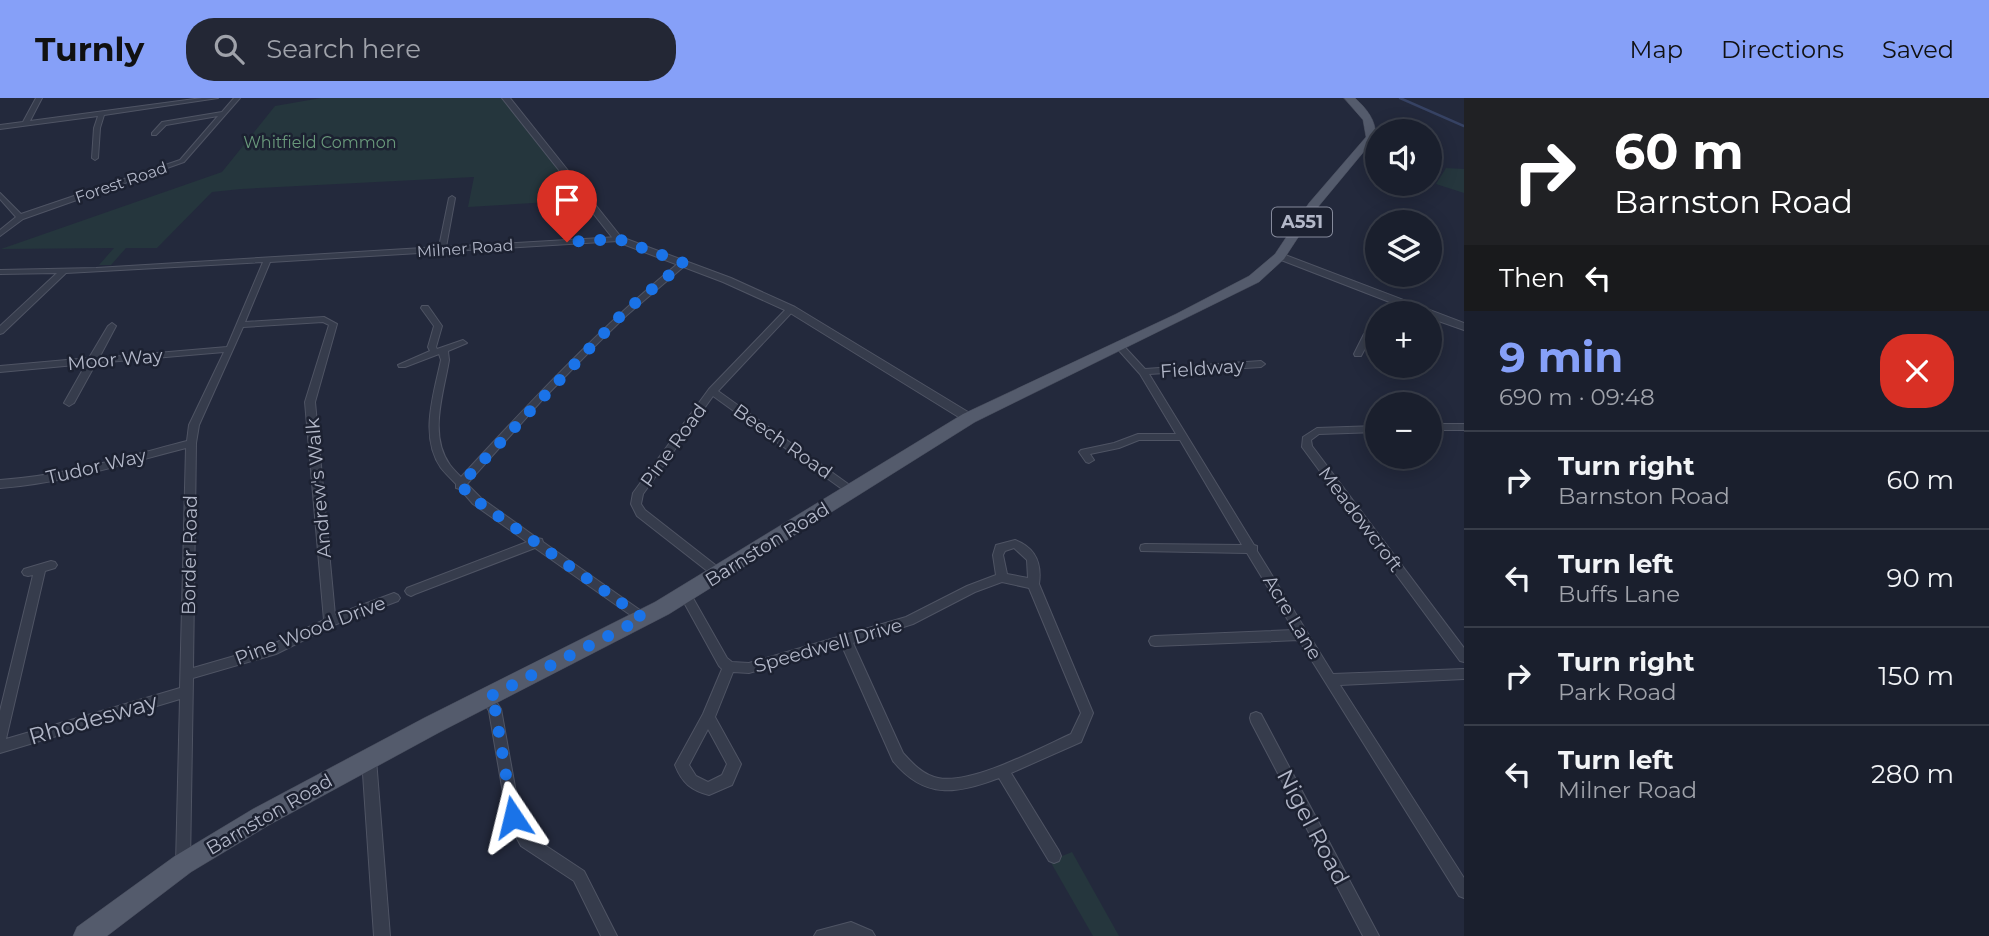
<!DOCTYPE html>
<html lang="en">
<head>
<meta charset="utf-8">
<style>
	body { margin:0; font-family:Montserrat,sans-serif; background:#232735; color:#f1f3f6; height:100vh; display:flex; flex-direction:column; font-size:26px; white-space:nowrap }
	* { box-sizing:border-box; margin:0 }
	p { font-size:23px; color:#9fa2aa }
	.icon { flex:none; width:38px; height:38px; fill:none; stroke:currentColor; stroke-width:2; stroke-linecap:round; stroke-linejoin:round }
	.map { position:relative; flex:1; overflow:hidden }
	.panel { display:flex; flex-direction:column; background:#1a1f2d; width:525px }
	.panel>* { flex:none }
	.hud { background:#202124; color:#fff; overflow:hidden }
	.fabs { position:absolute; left:1365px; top:21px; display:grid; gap:14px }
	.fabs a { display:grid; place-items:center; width:77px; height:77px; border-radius:50%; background:#1a1f2d; box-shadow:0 4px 18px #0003,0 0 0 2px #383d49; font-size:35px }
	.pin { position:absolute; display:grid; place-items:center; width:60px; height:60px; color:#fff; margin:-72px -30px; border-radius:50% 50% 50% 0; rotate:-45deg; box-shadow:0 0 7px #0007 }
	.pin .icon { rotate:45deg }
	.me { position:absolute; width:77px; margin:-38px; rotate:350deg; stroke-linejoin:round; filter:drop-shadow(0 0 5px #0008) }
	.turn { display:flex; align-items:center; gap:24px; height:147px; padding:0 35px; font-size:32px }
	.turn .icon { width:91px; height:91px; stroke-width:2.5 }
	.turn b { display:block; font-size:49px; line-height:60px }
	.then { display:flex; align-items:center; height:66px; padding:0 35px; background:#0003; gap:14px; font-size:26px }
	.round { display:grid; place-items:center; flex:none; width:74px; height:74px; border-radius:28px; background:#232735 }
	.head { display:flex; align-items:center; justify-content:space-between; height:119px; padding:0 35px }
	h1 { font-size:42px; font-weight:700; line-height:52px; color:#86a0f8 }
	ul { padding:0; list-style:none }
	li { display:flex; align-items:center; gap:21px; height:98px; padding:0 35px; border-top:2px solid #383d49 }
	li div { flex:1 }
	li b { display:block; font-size:26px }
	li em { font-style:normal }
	header { display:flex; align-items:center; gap:42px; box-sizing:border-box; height:98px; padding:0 35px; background:#86a0f8; color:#111 }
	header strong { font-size:33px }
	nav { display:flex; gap:38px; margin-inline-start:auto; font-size:24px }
	.search { width:490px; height:63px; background:#232735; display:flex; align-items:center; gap:18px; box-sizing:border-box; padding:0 24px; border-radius:28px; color:#9fa2aa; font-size:26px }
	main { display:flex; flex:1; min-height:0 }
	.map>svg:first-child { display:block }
	.green { fill:#25363d }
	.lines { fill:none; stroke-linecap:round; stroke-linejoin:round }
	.stream { stroke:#364263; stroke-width:2.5 }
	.minor-casing { stroke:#4f5464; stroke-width:2 }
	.tertiary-casing { stroke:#4f5464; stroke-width:2 }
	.primary-casing { stroke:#404555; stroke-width:1 }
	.minor { fill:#363c4c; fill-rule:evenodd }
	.tertiary { fill:#363c4c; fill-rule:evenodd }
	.primary { fill:#545b6c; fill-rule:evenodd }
	.route { stroke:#1a73e8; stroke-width:12; stroke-dasharray:0 21.6 }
	.labels { text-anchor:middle; stroke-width:5; stroke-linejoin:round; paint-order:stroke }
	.far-park-label { font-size:16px; fill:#69997b; stroke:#1c2131 }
	.far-street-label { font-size:16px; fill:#b2b7c8; stroke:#1c2131 }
	.shield { fill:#1c2131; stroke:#858a9b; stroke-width:2 }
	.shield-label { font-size:18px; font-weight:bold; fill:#b2b7c8 }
	.street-label { font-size:19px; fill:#b2b7c8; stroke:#1c2131 }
	.near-street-label { font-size:23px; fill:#b2b7c8; stroke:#1c2131 }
</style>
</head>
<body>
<header>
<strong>Turnly</strong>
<div class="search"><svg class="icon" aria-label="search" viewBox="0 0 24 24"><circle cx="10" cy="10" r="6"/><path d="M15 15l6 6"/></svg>Search here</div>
<nav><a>Map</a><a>Directions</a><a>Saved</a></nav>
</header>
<main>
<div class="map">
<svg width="1464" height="838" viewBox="0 0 1464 838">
	<rect width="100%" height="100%" fill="#23293c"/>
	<g class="green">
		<path d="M 321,0 L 502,0 L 582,102 L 468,109 L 474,79 L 241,91 L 212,94 L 157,150 L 126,150 L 111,167 L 99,167 L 114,150 L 1,151 L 222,74 L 275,8 Z"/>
		<path d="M 1446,70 L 1464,71 L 1464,95 L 1436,86 Z"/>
		<path d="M 1072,754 L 1119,838 L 1093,838 L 1050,763 Z"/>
	</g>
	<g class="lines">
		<path class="stream" d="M 1400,0 L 1464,28"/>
		<defs>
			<g id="minor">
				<path d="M 36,0 L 42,0 L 30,23 L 202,0 L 218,0 L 104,17 L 100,30 L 98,60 L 95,62 L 92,60 L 94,30 L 98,18 L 0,31 L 0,27 L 23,24 Z"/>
				<path d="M 234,0 L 240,0 L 184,64 L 23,121 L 0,138 L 0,132 L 16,119 L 0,101 L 0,95 L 21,116 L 180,62 L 218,18 L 166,27 L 156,37 L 152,37 L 152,35 L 162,24 L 222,14 Z"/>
				<path d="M 452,98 L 455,100 L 446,149 L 618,139 L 622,141 L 618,143 L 270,164 L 245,224 L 324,219 L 337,226 L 315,304 L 335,517 L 394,495 L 398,497 L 400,500 L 398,503 L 334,527 L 276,556 L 193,580 L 190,766 L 188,771 L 183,773 L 178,771 L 176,766 L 180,601 L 0,655 L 0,613 L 33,477 L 28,478 L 24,477 L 22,474 L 24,471 L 51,463 L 55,464 L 57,467 L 55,470 L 45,473 L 6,641 L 180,590 L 186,350 C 124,366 64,385 0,390 L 0,382 C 64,378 125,359 187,343 L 189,327 L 224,254 L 96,265 L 74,305 L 69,308 L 64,305 L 86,266 L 0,274 L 0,268 L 89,260 L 108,228 L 112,225 L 116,228 L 99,260 L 227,249 L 263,164 L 66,175 L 3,235 L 0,236 L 0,228 L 57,175 L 0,176 L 0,172 L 96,170 L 439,149 L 449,100 ZM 323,224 L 329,227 L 305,304 L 324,522 L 269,548 L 193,570 L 196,345 L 199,327 L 243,229 Z"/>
				<path d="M 681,163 L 688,165 L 627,217 L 598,245 L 543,301 L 467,386 L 481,400 L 537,440 L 542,441 L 543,444 L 647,517 L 649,520 L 647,523 L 643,525 L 639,523 L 535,450 L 415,496 L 411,498 L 407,496 L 405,493 L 407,490 L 527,444 L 473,406 L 460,391 L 456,390 L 456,386 C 451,381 445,375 441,370 C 419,338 434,296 441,262 L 439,256 L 405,269 L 399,269 L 398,267 L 430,253 L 428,249 L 434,228 L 421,210 L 422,208 L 428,208 L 442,228 L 436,249 L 437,251 L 463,242 L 467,245 L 448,253 L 449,262 C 444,294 428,337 450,367 C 453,371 457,375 461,379 C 531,303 601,228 681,163 Z"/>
				<path d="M 1399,204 L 1402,204 L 1406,206 L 1398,215 L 1390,215 Z"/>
				<path d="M 788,209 L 791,209 L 795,211 L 718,293 L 858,393 L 853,397 L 849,396 L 713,298 L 643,396 L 641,406 L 645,412 L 723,473 L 725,476 L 723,479 L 715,479 L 637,418 L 631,406 L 633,395 L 709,291 Z"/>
				<path d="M 1374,229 L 1377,229 L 1377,235 L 1371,239 L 1361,258 L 1355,258 L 1354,256 L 1364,236 Z"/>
				<path d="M 1118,244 L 1121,245 L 1145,271 L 1261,263 L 1265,266 L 1261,269 L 1149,276 L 1254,447 L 1257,448 L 1257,453 L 1333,576 L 1464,571 L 1464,581 L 1340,587 L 1464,780 L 1464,800 L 1459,798 L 1299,542 L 1155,548 L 1151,547 L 1149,543 L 1151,539 L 1155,538 L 1294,532 L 1247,455 L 1141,453 L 1140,450 L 1141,447 L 1145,446 L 1242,447 L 1180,342 L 1139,342 L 1119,350 L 1090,356 L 1094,362 L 1089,365 L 1086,364 L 1079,354 L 1081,352 L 1114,345 L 1138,336 L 1176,336 L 1140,276 L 1114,247 Z"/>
				<rect x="1430" y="326" width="34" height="6"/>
				<path d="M 1377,328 L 1377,334 L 1319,336 L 1311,342 L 1312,348 L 1464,550 L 1464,564 L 1460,563 L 1302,349 L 1303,339 L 1317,330 Z"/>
				<path d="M 1015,442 C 1036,450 1042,465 1039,486 L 1093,615 L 1081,644 L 1011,675 L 1059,753 L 1061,758 L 1059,763 L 1054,765 L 1049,763 L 999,680 C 957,696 925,702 893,663 L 842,548 L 749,575 L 733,574 L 715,619 L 741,666 L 732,687 L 709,697 C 691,692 682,685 675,667 L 703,616 L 722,571 L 719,568 L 681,499 L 679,496 L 681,493 L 685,491 L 689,493 L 727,560 L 732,564 L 749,565 L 906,519 L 967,488 L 996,477 L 993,457 L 996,447 ZM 1014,450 L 1027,462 L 1028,480 L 1007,476 L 1003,457 L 1005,453 ZM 1002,484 L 1029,490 L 1081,615 L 1071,636 C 1040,650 971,687 938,680 C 923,677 912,665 903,655 L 853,545 L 913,526 L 975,494 ZM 708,631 L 727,666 L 722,677 L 708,684 L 696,678 L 689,667 Z"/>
				<path d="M 487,594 L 491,596 L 501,611 L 520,717 L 531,738 L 584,773 L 617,838 L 601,838 L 574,783 L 521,748 L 508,724 L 489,613 L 481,600 L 483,596 Z"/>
				<path d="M 1256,614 L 1261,616 L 1379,838 L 1363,838 L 1251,624 L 1250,620 L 1251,616 Z"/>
				<path d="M 369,655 L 374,657 L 376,661 L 390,838 L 374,838 L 362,661 L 364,657 Z"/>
				<path d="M 851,824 L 872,833 L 875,838 L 814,838 L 817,833 Z"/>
			</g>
			<g id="tertiary">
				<path d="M 502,0 L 510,0 L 621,139 L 731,180 L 795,209 L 973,317 L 975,320 L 973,323 L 965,323 L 787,213 L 723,184 L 615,143 Z"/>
				<path d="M 1280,155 L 1464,225 L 1464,232 L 1430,220 L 1430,215 L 1418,215 L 1276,160 L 1275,158 Z"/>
			</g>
			<path id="primary" d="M 1344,0 L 1355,0 C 1367,11 1376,22 1376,39 L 1318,109 L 1284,161 L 1259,184 L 975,324 L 669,516 L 440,634 L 269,727 L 191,774 L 107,838 L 73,838 L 77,829 L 175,758 L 253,711 L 424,620 L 655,504 L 963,316 L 1176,216 L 1249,178 L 1275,156 L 1309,105 L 1366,39 L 1363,22 Z"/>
		</defs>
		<use href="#minor" class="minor-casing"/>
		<use href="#tertiary" class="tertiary-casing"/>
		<use href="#primary" class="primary-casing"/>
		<use href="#minor" class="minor"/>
		<use href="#tertiary" class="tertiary"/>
		<use href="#primary" class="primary"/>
	</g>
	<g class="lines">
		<path class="route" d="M 513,719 L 495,611 L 487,600 L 643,520 L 477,403 L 460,387 L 624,214 L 684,165 L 618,141 L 567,144"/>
	</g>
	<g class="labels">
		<g class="far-park-label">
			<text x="320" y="50">Whitfield Common</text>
		</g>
		<g class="far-street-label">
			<text transform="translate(121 84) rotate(-19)" y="6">Forest Road</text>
			<text transform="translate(465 150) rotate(-4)" y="6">Milner Road</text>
		</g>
		<rect class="shield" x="1272" y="109.5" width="60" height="29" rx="5"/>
		<g class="shield-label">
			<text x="1302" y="130">A551</text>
		</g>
		<g class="street-label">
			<text transform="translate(115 261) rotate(-5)" y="7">Moor Way</text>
			<text transform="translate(1202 270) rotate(-4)" y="7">Fieldway</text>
			<text transform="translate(783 343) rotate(35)" y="7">Beech Road</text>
			<text transform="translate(673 347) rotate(-54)" y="7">Pine Road</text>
			<text transform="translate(96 368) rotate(-13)" y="7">Tudor Way</text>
			<text transform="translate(318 390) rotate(-95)" y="7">Andrew's Walk</text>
			<text transform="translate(1361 421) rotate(53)" y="7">Meadowcroft</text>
			<text transform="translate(767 446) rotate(-32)" y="7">Barnston Road</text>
			<text transform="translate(189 457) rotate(-89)" y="7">Border Road</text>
			<text transform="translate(1293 519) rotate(59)" y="7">Acre Lane</text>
			<text transform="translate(310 532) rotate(-21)" y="7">Pine Wood Drive</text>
			<text transform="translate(828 547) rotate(-16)" y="7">Speedwell Drive</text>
			<text transform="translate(269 716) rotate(-30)" y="7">Barnston Road</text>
		</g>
		<g class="near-street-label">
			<text transform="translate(93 621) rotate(-16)" y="8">Rhodesway</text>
			<text transform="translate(1313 729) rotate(62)" y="8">Nigel Road</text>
		</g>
	</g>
</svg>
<div class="fabs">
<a><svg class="icon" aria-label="sound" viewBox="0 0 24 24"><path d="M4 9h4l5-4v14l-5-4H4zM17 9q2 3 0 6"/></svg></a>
<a><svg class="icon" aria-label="layers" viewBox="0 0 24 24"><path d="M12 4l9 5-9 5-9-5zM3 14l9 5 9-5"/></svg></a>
<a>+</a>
<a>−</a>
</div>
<div class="pin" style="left:567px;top:144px;background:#d93025"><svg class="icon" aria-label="arrive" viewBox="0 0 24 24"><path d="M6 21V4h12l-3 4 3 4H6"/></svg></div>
<svg class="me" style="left:513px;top:719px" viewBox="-20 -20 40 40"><path d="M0-17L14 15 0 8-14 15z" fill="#1a73e8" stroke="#fff" stroke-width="4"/></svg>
</div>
<section class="panel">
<div class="hud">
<div class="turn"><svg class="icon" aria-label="right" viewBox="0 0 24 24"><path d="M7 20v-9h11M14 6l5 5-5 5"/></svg><div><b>60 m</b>Barnston Road</div></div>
<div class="then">Then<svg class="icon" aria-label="left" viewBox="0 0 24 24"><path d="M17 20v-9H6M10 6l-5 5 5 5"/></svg></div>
</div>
<div class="head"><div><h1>9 min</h1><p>690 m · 09:48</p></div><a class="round" style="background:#d93025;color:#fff"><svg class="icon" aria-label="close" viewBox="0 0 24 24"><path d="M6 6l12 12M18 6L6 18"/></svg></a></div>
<ul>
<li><svg class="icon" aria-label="right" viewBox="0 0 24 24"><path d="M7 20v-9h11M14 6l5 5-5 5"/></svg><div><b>Turn right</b><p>Barnston Road</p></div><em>60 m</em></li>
<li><svg class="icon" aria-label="left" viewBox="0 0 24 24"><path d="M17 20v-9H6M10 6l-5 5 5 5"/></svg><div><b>Turn left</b><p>Buffs Lane</p></div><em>90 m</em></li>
<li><svg class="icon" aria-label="right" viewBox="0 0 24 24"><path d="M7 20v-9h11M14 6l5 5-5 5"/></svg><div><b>Turn right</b><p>Park Road</p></div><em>150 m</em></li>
<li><svg class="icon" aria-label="left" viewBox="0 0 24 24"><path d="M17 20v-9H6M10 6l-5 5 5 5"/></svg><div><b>Turn left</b><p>Milner Road</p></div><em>280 m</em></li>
</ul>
</section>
</main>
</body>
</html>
